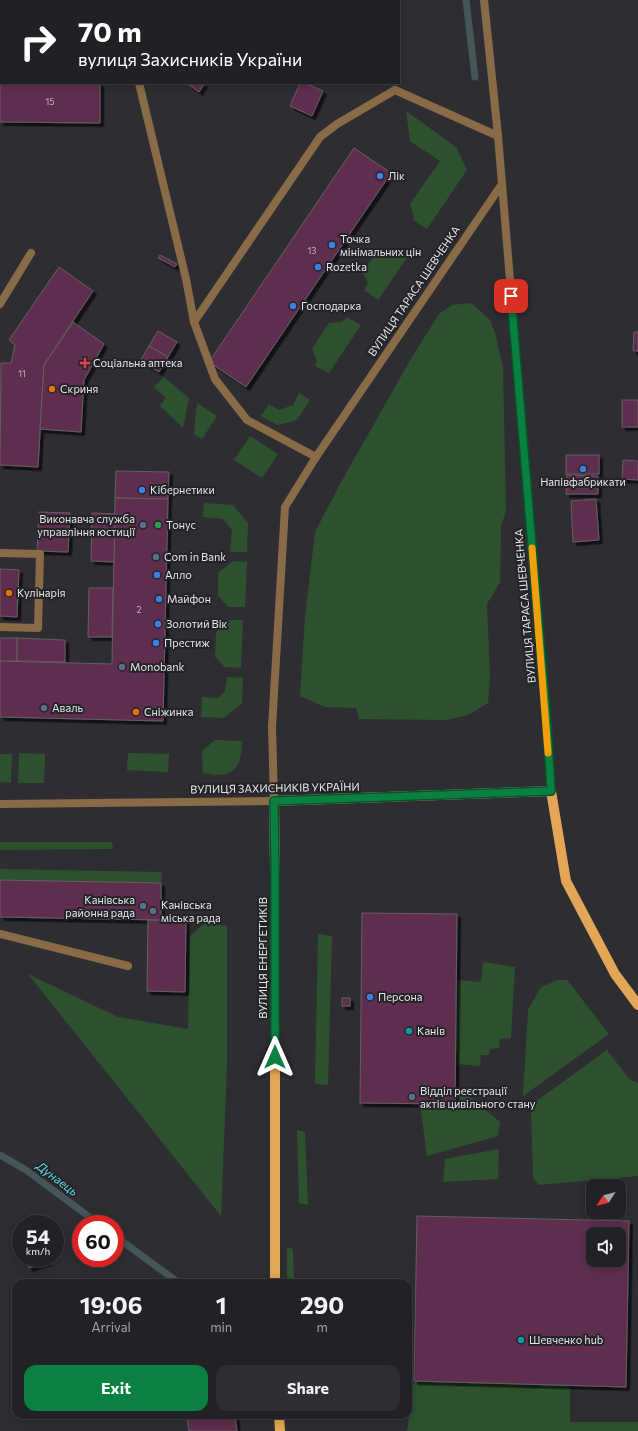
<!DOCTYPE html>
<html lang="en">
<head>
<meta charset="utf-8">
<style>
	body { margin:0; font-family:Commissioner,sans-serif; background:#2e2f32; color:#f1f3f6; height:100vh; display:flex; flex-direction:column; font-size:15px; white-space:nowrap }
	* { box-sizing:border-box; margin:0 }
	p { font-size:13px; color:#a2a4a7 }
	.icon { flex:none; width:22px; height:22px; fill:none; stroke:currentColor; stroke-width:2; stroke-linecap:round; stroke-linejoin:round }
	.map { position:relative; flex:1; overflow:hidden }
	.sheet { position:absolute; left:12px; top:1279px; width:400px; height:140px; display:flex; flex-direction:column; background:#222226; border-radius:12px; box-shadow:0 2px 10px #0003,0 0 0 1px #3f3f43 }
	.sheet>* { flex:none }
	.top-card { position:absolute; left:0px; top:0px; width:400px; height:84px; box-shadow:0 2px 10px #0003,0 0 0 1px #3f3f43; background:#202124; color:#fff; overflow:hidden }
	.needle { width:26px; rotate:234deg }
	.controls { position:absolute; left:586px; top:1179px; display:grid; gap:8px }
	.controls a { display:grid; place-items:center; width:40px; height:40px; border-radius:8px; background:#222226; box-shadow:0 2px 10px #0003,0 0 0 1px #3f3f43; font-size:20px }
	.speed { position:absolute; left:12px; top:1215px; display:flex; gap:8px; font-size:20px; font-weight:700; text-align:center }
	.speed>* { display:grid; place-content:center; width:52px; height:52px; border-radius:50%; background:#222226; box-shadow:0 2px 10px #0003,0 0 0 1px #3f3f43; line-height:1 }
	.speed small { font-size:10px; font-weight:400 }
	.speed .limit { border:6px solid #d22; background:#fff; color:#111 }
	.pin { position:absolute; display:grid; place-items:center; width:34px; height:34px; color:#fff; margin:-17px; border-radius:8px; box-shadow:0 2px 6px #0006 }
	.me { position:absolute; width:44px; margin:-22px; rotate:0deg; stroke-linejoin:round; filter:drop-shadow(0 0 3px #0008) }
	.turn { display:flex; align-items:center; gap:14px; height:84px; padding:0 12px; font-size:18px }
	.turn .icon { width:52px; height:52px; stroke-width:2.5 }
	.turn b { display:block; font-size:28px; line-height:34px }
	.eta { display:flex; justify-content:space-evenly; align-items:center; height:68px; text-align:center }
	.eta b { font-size:24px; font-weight:700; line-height:28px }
	.button { display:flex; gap:8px; margin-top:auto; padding:8px 12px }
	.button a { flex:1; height:46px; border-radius:12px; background:#0b8043; color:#fff; font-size:16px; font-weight:700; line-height:46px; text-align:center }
	.button a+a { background:#2e2f32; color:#f1f3f6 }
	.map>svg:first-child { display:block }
	.green { fill:#2d512f }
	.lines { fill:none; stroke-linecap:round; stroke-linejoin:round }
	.stream { stroke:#455658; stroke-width:7 }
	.building { fill:#5e2f50; stroke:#635f61; fill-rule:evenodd; filter:url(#shadow) }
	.service { stroke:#896b47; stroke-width:8 }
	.minor { stroke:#896b47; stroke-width:8 }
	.tertiary { stroke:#896b47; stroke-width:8 }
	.primary { stroke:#e3a656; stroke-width:10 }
	.route-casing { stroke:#07532c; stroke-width:10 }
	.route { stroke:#0b8043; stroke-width:7 }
	.slow { stroke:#f59e0b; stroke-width:7 }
	.shop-dot { fill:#3f7fe0; stroke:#242428; stroke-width:1.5 }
	.health-dot { fill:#e0444e; stroke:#242428; stroke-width:1.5 }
	.food-dot { fill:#e8710a; stroke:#242428; stroke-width:1.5 }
	.service-dot { fill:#5c6f8a; stroke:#242428; stroke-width:1.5 }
	.leisure-dot { fill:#2e9e5b; stroke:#242428; stroke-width:1.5 }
	.culture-dot { fill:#0f9aa8; stroke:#242428; stroke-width:1.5 }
	.labels { text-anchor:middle; stroke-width:4; stroke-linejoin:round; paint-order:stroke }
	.number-label { font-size:9px; fill:#c3b8c2 }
	.poi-label { font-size:11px; fill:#e5e6e8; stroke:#242428; text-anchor:start }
	.street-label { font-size:11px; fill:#e5e6e8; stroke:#242428 }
	.water-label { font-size:12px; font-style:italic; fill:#5cdbe2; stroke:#242428 }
</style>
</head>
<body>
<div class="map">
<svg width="638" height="1431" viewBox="0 0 638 1431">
	<defs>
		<filter id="shadow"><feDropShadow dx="3.5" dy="3.5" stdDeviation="0" flood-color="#0009"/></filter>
	</defs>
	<rect width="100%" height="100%" fill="#2e2e32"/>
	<g class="green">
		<path d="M 406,111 L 456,147 L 467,170 L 427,229 L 413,220 L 414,216 L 410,204 L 440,161 L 410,141 Z"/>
		<path d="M 395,248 L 408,256 L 378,300 L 364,290 L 368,283 L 362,272 L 377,253 L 392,251 Z"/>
		<path d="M 471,303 L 490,320 L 496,336 L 503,368 L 506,511 L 501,526 L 500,582 L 487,604 L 490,677 L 488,703 L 468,715 L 447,720 L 359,719 L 356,708 L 325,707 L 300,696 L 305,617 L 315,532 L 345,475 L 412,357 L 439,314 L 452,305 Z"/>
		<path d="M 347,317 L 361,325 L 329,373 L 315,366 L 317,361 L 312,349 L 329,323 L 342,322 Z"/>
		<path d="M 164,377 L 189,398 L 183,428 L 160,406 L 166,398 L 154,387 Z"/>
		<path d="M 299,393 L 310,400 L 297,420 L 278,425 L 261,416 L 269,404 L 279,410 L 293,405 Z"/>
		<path d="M 197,403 L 217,416 L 202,439 L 194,434 Z"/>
		<path d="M 250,436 L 278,454 L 262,478 L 234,460 Z"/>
		<path d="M 204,503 L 233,505 L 248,523 L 247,552 L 230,552 L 232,530 L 223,519 L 203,517 Z"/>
		<path d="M 233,561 L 247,562 L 245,607 L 228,607 L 218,595 L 218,573 Z"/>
		<path d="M 226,620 L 243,620 L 241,668 L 225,667 L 215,657 L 216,633 Z"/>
		<path d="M 227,677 L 243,678 L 242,703 L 224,718 L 201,717 L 202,697 L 218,698 L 225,691 Z"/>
		<path d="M 215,740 L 242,741 C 242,754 240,771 225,774 C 218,776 209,774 203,773 L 202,751 Z"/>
		<path d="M 19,753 L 45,754 L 44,783 L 18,783 Z"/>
		<path d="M 128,753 L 169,754 L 168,772 L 127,770 Z"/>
		<path d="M 0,754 L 12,754 L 11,783 L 0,782 Z"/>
		<path d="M 0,842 L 112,842 L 113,849 L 0,850 Z"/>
		<path d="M 0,869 L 162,872 L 161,883 L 0,880 Z"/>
		<path d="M 205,923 L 227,926 L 227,1066 L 221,1216 L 28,974 L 118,1017 L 188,1029 L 190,936 Z"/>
		<path d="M 318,934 L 332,936 L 328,1085 L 315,1084 Z"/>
		<path d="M 483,962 L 515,967 L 511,1038 L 500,1039 L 499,1048 L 490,1049 L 489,1055 L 481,1055 L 480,1066 L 456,1064 L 457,980 L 481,982 Z"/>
		<path d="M 558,980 L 567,980 L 609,1034 L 523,1096 L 528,1010 L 541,987 Z"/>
		<path d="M 607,1050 L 629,1079 L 638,1083 L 638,1176 L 539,1185 L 533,1178 L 531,1105 Z"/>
		<path d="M 456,1086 L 500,1122 L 498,1136 L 427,1156 L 420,1104 L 455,1104 Z"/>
		<path d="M 297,1130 L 305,1132 L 308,1205 L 299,1203 Z"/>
		<path d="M 499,1149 L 498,1179 L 443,1182 L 445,1159 Z"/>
		<path d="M 287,1247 L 293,1249 L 294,1283 L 287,1283 Z"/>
		<path d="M 414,1381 L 570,1385 L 570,1422 L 638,1422 L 638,1431 L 407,1431 Z"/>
	</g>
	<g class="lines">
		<g class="stream">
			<path d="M 466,0 L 475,77"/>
			<path d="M 0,1155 L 26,1170 L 99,1224"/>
			<path d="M 115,1236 L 179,1283"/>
		</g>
	</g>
	<g class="building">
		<path d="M 210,0 L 258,0 L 210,1 Z"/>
		<path d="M 0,78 L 1,83 L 100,83 L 100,123 L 0,122 Z"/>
		<path d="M 186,83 L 205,83 L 199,92 Z"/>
		<path d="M 300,83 L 305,83 L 323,91 L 312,116 L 290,106 Z"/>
		<path d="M 354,148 L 391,173 L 246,387 L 209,362 Z"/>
		<path d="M 160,255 L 177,264 L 175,267 L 158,258 Z"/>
		<path d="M 59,267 L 93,291 L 44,365 L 38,467 L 0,465 L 1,363 L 11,363 L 15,345 L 9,340 Z"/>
		<path d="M 73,322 L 104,344 L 84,380 L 81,432 L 40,429 L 44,365 Z"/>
		<path d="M 158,331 L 177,342 L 168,357 L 149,346 Z"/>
		<path d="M 634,332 L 638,332 L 638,351 L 633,351 Z"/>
		<path d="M 149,346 L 168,357 L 159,372 L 140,361 Z"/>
		<rect x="622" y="400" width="16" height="27"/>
		<rect x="566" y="455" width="33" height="19"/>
		<path d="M 623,460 L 638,461 L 638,480 L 622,479 Z"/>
		<path d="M 116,471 L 169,472 L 168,499 L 115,498 Z"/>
		<path d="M 567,475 L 598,476 L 598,494 L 566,494 Z"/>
		<path d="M 115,498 L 168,499 L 163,721 L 0,717 L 0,661 L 112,664 Z"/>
		<path d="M 596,499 L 599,540 L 573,542 L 571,501 Z"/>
		<path d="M 39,512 L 70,513 L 68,552 L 37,551 Z"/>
		<path d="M 92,513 L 115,514 L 114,562 L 91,561 Z"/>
		<path d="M 0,569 L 19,570 L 17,617 L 0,616 Z"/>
		<path d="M 89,588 L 113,588 L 112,637 L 88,637 Z"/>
		<rect x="0" y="638" width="17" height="23"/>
		<path d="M 17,638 L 65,640 L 65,662 L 17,661 Z"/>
		<path d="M 0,880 L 161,883 L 161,920 L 0,917 Z"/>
		<path d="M 362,913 L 457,914 L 455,1104 L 360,1103 Z"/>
		<path d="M 148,920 L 186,921 L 185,992 L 147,991 Z"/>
		<rect x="342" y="998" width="8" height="8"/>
		<path d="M 417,1216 L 629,1221 L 626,1387 L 414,1381 ZM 593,1234 L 619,1234 L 619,1260 L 593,1260 Z"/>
		<path d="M 26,1258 L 46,1258 L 48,1262 L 29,1268 Z"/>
		<path d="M 218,1415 L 235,1415 L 237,1431 L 189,1431 L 187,1418 Z"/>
	</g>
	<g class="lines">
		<g class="service">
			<path d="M 395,90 L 498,136"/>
			<path d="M 0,553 L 40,554 L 38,628 L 0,627"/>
			<path d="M 0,934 L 128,966"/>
		</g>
		<g class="minor">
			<path d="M 120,0 L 120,1"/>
			<path d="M 165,1 L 165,0"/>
			<path d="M 0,44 L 1,44"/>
			<path d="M 139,83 L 186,279 L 194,322"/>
			<path d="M 0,304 L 31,253"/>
			<path d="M 316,457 L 247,420 L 215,379 L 194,322 L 320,137 L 337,124 L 395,90"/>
			<path d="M 0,804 L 274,801"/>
		</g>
		<g class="tertiary">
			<path d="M 484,0 L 498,136 L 547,724 L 551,791"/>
			<path d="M 274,801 L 272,727 L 285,507 L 316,457 L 502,184"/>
		</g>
		<g class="primary">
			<path d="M 275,1283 L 275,870 L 274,801 L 551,791 L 566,881 L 615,974 L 638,1005"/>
			<path d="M 279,1415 L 280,1431"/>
		</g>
	</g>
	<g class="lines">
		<defs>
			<path id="route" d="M 275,1057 L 275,870 L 274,801 L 551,791 L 547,724 L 511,296"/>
		</defs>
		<use href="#route" class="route-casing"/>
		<use href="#route" class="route"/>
		<path class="slow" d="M 532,548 L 548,753"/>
	</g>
	<g class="shop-dot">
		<circle cx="380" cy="176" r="4"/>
		<circle cx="332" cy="245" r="4"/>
		<circle cx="318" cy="267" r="4"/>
		<circle cx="293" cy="306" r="4"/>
		<circle cx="583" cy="469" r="4"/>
		<circle cx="142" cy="490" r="4"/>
		<circle cx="157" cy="575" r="4"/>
		<circle cx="159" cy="599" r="4"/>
		<circle cx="158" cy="624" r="4"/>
		<circle cx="156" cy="643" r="4"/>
		<circle cx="370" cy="997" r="4"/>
	</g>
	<path class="health-dot" d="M83 357h4v4h4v4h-4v4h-4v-4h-4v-4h4z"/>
	<g class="food-dot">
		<circle cx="52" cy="389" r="4"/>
		<circle cx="9" cy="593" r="4"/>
		<circle cx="136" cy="712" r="4"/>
	</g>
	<g class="service-dot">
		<circle cx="143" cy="525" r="4"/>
		<circle cx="156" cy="557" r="4"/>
		<circle cx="122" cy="667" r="4"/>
		<circle cx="44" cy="708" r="4"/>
		<circle cx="143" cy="906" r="4"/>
		<circle cx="153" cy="911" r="4"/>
		<circle cx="412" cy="1097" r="4"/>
	</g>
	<circle class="leisure-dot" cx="158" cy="525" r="4"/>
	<g class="culture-dot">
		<circle cx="409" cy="1031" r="4"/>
		<circle cx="521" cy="1340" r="4"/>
	</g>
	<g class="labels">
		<g class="number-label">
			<text x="50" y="105">15</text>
			<text x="312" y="254">13</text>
			<text x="22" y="377">11</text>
			<text x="139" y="613">2</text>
		</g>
		<g class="poi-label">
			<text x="388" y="180">Лік</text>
			<text x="340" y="243">Точка<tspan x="340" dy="13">мінімальних цін</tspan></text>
			<text x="326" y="271">Rozetka</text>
			<text x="301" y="310">Господарка</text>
			<text x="93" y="367">Соціальна аптека</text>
			<text x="60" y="393">Скриня</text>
			<text x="583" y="486" text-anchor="middle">Напівфабрикати</text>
			<text x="150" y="494">Кібернетики</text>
			<text x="135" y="523" text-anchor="end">Виконавча служба<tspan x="135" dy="13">управління юстиції</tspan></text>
			<text x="166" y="529">Тонус</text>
			<text x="164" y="561">Com in Bank</text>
			<text x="165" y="579">Алло</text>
			<text x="17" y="597">Кулінарія</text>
			<text x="167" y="603">Майфон</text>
			<text x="166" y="628">Золотий Вік</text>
			<text x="164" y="647">Престиж</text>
			<text x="130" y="671">Monobank</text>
			<text x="52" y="712">Аваль</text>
			<text x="144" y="716">Сніжинка</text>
			<text x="135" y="904" text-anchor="end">Канівська<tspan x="135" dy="13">районна рада</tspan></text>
			<text x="161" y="909">Канівська<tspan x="161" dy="13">міська рада</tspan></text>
			<text x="378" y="1001">Персона</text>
			<text x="417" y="1035">Канів</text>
			<text x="420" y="1095">Відділ реєстрації<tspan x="420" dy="13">актів цивільного стану</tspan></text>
			<text x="529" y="1344">Шевченко hub</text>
		</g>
		<g class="street-label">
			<text transform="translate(414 291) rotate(-56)" y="4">ВУЛИЦЯ ТАРАСА ШЕВЧЕНКА</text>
			<text transform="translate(525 606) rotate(-95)" y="4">ВУЛИЦЯ ТАРАСА ШЕВЧЕНКА</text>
			<text transform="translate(275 788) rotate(-1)" y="4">ВУЛИЦЯ ЗАХИСНИКІВ УКРАЇНИ</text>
			<text transform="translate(263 958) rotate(-90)" y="4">ВУЛИЦЯ ЕНЕРГЕТИКІВ</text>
		</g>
		<g class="water-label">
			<text transform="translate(57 1179) rotate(37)" y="4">Дунаець</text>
		</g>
	</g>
</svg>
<div class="controls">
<a><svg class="needle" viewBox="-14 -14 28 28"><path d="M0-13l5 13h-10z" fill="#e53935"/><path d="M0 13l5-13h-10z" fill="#a2a4a7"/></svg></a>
<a><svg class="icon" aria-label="sound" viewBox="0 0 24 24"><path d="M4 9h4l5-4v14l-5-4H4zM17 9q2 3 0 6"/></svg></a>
</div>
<div class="speed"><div>54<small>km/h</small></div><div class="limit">60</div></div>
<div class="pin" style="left:511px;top:296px;background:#d93025"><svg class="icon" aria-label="arrive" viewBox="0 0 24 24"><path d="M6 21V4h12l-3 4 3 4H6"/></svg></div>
<svg class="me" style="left:275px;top:1057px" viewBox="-20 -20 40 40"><path d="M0-17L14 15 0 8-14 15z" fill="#0b8043" stroke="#fff" stroke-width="4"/></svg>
<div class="top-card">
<div class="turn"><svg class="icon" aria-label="right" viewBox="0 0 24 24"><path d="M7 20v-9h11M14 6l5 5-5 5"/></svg><div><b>70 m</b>вулиця Захисників України</div></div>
</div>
<section class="sheet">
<div class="eta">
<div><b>19:06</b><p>Arrival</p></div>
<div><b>1</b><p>min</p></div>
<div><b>290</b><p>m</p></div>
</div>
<div class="button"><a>Exit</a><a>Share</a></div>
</section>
</div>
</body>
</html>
